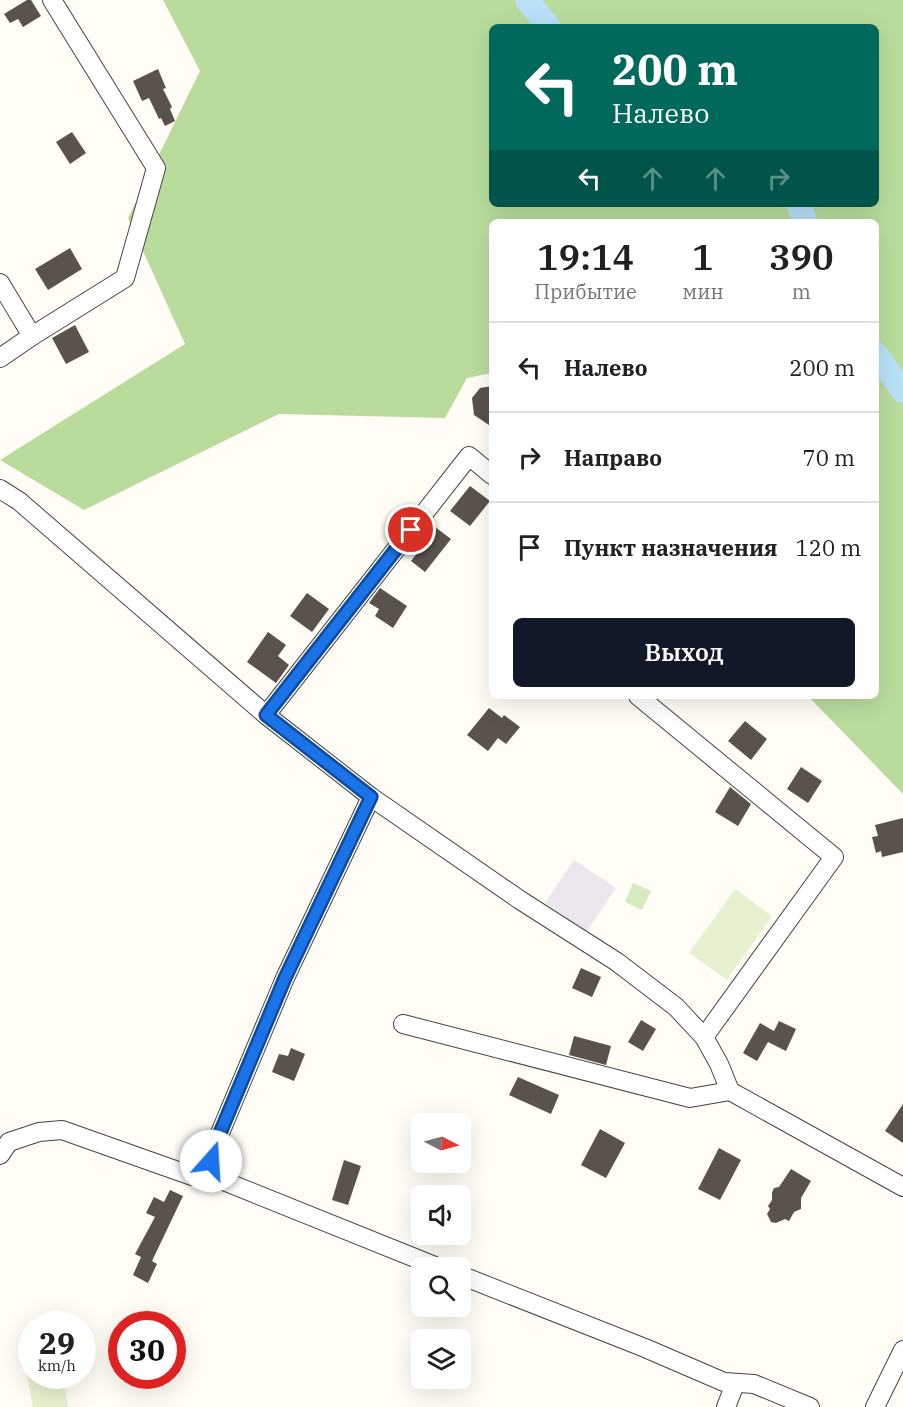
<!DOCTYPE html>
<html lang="ru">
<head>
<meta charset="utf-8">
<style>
	body { margin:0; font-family:"IBM Plex Serif",serif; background:#f6f6f6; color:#202124; height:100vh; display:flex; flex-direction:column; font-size:22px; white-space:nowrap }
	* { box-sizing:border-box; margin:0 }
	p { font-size:20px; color:#757577 }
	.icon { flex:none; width:33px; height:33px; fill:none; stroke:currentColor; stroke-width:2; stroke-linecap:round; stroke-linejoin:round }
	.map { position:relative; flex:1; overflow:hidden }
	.sheet { position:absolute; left:489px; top:219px; width:390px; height:480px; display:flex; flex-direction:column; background:#fff; border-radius:9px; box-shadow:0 6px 24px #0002 }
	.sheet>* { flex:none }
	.hud { position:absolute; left:489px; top:24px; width:390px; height:183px; border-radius:9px; box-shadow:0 6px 24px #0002; background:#00695c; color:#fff; overflow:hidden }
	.needle { width:39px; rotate:96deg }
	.tools { position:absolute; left:411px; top:1113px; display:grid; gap:12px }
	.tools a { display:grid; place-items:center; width:60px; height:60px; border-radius:9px; background:#fff; box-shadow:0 6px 24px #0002; font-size:30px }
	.speed { position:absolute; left:18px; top:1311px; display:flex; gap:12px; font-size:30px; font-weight:700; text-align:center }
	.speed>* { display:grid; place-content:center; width:78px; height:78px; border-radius:50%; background:#fff; box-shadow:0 6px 24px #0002; line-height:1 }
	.speed small { font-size:15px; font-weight:400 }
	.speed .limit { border:9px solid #d22; background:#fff; color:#111 }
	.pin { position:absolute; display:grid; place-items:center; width:51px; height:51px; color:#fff; margin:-26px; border:3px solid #fff; border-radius:50%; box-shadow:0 2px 6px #0007 }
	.me { position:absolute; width:66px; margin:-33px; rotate:19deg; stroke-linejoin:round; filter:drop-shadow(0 0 4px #0008) }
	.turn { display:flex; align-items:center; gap:21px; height:126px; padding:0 24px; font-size:27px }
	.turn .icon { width:78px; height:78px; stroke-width:2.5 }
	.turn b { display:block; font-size:42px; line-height:51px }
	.lanes { display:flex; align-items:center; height:57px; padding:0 24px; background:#0003; justify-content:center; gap:30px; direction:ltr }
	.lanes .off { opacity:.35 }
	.eta { display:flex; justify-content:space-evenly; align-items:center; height:102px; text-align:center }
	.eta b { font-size:36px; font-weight:600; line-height:42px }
	.action { display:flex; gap:12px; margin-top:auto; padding:12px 24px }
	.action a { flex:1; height:69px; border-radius:9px; background:#111827; color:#fff; font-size:24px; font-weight:600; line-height:69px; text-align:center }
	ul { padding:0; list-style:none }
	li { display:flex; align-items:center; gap:18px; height:90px; padding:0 24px; border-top:2px solid #e0e0e0 }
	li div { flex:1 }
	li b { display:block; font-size:22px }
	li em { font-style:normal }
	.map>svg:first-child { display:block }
	.industrial { fill:#eee6ef }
	.green { fill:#d5ebbd }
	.forest { fill:#b9dc9c; fill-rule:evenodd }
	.pitch { fill:#e6f2cf }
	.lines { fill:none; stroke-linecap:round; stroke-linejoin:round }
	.river { stroke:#b9e0f7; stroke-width:24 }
	.building { fill:#5a524d }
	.minor-casing { stroke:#444; stroke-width:20 }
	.minor { stroke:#fff; stroke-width:18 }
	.route-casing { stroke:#114b97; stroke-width:15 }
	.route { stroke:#1a73e8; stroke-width:10 }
</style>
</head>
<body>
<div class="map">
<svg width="903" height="1407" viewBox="0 0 903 1407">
	<rect width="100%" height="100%" fill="#fffdf5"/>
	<path class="industrial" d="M 574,860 L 616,888 L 587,931 L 545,903 Z"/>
	<path class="green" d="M 633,883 L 651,891 L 642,910 L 625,902 Z"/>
	<path class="forest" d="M 163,0 L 903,0 L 903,794 L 808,696 L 876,696 L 876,222 L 492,222 L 492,373 L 467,378 L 445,418 L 279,414 L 84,510 L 0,460 L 185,344 L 128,218 L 200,71 ZM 492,27 L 876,27 L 876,204 L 492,204 Z"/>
	<g class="pitch">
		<path d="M 735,889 L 772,916 L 727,980 L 689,953 Z"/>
		<path d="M 31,1343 L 32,1376 L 63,1376 L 68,1407 L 33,1407 L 21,1345 Z"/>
	</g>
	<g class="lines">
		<g class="river">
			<path d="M 527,0 L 549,27"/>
			<path d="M 798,204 L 806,222"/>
			<path d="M 876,354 L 903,391"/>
		</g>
	</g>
	<g class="building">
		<path d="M 27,0 L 31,0 L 41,16 L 23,27 L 18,19 L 10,23 L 4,14 Z"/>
		<path d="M 158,69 L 166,88 L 163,89 L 172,107 L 170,109 L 175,121 L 165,126 L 161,118 L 159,119 L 149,98 L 142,101 L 133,81 Z"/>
		<path d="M 72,132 L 86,153 L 70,164 L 56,142 Z"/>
		<path d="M 70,248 L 82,269 L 48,290 L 35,269 Z"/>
		<path d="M 75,325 L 89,352 L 66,364 L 52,338 Z"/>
		<path d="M 492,386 L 492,427 L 474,415 L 472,398 L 480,388 Z"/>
		<path d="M 470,486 L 490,501 L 470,526 L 450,511 Z"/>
		<path d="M 431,524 L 451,539 L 425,572 L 411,561 L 421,548 L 416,543 Z"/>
		<path d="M 380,588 L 407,606 L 393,628 L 375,616 L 379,609 L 369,603 Z"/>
		<path d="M 307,593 L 329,609 L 312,632 L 290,616 Z"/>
		<path d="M 268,632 L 286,645 L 278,656 L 289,665 L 276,683 L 247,662 Z"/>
		<path d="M 489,708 L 502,718 L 504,715 L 520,727 L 506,744 L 498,738 L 488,751 L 467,735 Z"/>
		<path d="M 745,721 L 767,739 L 751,760 L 728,741 Z"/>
		<path d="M 801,767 L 822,781 L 808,803 L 787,789 Z"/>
		<path d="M 730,787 L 751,804 L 738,826 L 715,812 Z"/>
		<path d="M 903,818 L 903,852 L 882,857 L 881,851 L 876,853 L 872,837 L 878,836 L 875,825 Z"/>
		<path d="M 581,968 L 601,977 L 592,997 L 572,988 Z"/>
		<path d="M 641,1020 L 656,1029 L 643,1051 L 628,1042 Z"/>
		<path d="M 779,1021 L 796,1029 L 786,1051 L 768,1042 L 757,1061 L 743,1053 L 760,1023 L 774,1031 Z"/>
		<path d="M 574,1036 L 611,1046 L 606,1065 L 569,1055 Z"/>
		<path d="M 291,1048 L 305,1054 L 294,1081 L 272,1072 L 279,1054 L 288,1056 Z"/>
		<path d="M 518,1077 L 559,1095 L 551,1114 L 509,1095 Z"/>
		<path d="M 903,1104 L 903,1143 L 885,1131 Z"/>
		<path d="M 600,1129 L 625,1143 L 606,1178 L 581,1165 Z"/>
		<path d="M 719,1148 L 741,1160 L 720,1200 L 698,1189 Z"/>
		<path d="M 344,1160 L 361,1166 L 348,1205 L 332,1200 Z"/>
		<path d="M 791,1169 L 811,1181 L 801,1198 L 801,1209 L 794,1212 L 789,1221 L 785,1219 L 776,1223 L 771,1222 L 767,1214 L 770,1209 L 768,1206 L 772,1200 L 772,1193 L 774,1188 L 779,1187 Z"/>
		<path d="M 170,1190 L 183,1196 L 152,1261 L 157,1264 L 148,1283 L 133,1275 L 141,1257 L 135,1254 L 155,1217 L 146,1213 L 154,1197 L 164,1202 Z"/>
	</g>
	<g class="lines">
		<defs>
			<g id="minor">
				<path d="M 0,283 L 32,336 L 0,358"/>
				<path d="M 32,336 L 125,278 L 156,168 L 52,0"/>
				<path d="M 0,489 L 19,501 L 266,715 L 371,797 L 520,900 L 617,962 L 676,1007 L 704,1037 L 719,1064 L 730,1091 L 903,1187"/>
				<path d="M 638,696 L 834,857 L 704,1037"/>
				<path d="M 266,715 L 469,456 L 492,475"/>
				<path d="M 371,797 L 285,978 L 215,1145 L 211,1160 L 226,1182 L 440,1268"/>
				<path d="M 403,1024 L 690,1098 L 730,1091"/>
				<path d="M 0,1155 L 9,1142 L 39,1132 L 62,1130 L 192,1176 L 217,1170"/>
				<path d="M 460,1275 L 645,1348 L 724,1382 L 754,1384 L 810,1407"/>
				<path d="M 726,1407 L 735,1384"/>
				<path d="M 875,1407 L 903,1350"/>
			</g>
		</defs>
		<use href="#minor" class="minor-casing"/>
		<use href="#minor" class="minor"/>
	</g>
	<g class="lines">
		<defs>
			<path id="route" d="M 211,1161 L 215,1145 L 285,978 L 371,797 L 266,715 L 411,530"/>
		</defs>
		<use href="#route" class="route-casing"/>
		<use href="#route" class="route"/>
	</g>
</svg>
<div class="tools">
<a><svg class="needle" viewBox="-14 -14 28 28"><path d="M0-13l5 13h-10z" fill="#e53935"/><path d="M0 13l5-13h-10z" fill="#757577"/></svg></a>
<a><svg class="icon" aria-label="sound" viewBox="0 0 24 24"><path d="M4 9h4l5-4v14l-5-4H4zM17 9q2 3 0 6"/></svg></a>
<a><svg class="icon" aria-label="search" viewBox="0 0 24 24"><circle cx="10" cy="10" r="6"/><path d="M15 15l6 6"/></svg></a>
<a><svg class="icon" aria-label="layers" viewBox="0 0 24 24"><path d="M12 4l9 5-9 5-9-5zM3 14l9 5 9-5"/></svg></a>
</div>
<div class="speed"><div>29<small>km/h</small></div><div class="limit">30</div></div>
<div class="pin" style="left:411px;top:530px;background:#d93025"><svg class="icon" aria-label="arrive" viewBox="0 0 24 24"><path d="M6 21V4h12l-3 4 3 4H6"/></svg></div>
<svg class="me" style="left:211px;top:1161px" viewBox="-20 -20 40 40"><circle r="19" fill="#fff"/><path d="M0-13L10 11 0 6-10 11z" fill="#1a73e8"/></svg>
<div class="hud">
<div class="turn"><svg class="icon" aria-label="left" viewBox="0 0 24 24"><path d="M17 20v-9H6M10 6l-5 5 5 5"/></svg><div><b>200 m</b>Налево</div></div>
<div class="lanes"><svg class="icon" aria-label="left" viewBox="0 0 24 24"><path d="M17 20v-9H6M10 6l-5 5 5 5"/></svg><svg class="icon off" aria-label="ahead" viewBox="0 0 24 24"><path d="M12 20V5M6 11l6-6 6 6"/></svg><svg class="icon off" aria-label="ahead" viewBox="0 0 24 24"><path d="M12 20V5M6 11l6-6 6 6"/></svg><svg class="icon off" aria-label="right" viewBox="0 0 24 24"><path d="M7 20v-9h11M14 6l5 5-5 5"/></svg></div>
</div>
<section class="sheet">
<div class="eta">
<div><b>19:14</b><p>Прибытие</p></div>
<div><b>1</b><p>мин</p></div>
<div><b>390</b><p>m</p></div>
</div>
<ul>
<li><svg class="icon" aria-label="left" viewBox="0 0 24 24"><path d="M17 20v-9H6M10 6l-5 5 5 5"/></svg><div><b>Налево</b></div><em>200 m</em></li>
<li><svg class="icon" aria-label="right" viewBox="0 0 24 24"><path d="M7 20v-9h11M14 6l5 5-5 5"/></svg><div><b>Направо</b></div><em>70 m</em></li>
<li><svg class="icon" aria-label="arrive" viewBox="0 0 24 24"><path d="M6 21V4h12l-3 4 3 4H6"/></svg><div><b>Пункт назначения</b></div><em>120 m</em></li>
</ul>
<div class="action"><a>Выход</a></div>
</section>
</div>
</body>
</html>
